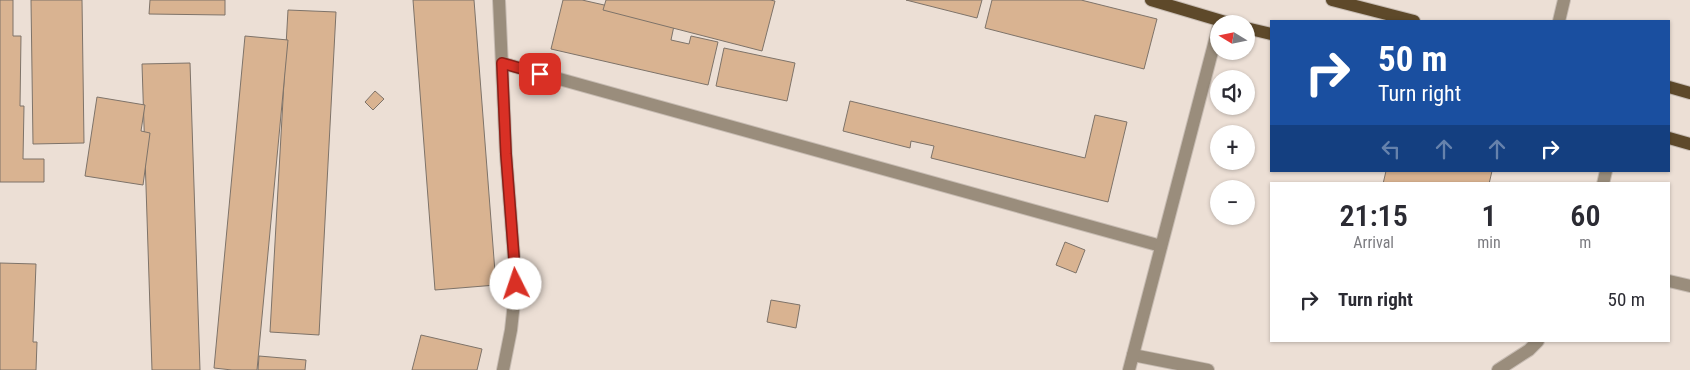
<!DOCTYPE html>
<html lang="en">
<head>
<meta charset="utf-8">
<style>
	body { margin:0; font-family:"Roboto Condensed",sans-serif; background:#f2f2f3; color:#2b2b33; height:100vh; display:flex; flex-direction:column; font-size:19px; white-space:nowrap }
	* { box-sizing:border-box; margin:0 }
	p { font-size:16px; color:#7c7c81 }
	.icon { flex:none; width:28px; height:28px; fill:none; stroke:currentColor; stroke-width:2; stroke-linecap:round; stroke-linejoin:round }
	.map { position:relative; flex:1; overflow:hidden }
	.panel { position:absolute; left:1270px; top:182px; width:400px; height:160px; display:flex; flex-direction:column; background:#fff; border-radius:0px; box-shadow:0 1px 4px #0004 }
	.panel>* { flex:none }
	.top-card { position:absolute; left:1270px; top:20px; width:400px; height:152px; border-radius:0px; box-shadow:0 1px 4px #0004; background:#1a4fa0; color:#fff; overflow:hidden }
	.needle { width:32px; rotate:280deg }
	.controls { position:absolute; left:1210px; top:15px; display:grid; gap:10px }
	.controls a { display:grid; place-items:center; width:45px; height:45px; border-radius:50%; background:#fff; box-shadow:0 1px 4px #0004; font-size:25px }
	.pin { position:absolute; display:grid; place-items:center; width:42px; height:42px; color:#fff; margin:-21px; border-radius:10px; box-shadow:0 2px 8px #0006 }
	.me { position:absolute; width:55px; margin:-28px; rotate:356deg; stroke-linejoin:round; filter:drop-shadow(0 0 4px #0008) }
	.turn { display:flex; align-items:center; gap:18px; height:105px; padding:0 25px; font-size:22px }
	.turn .icon { width:65px; height:65px; stroke-width:2.5 }
	.turn b { display:block; font-size:35px; line-height:42px }
	.lanes { display:flex; align-items:center; height:48px; padding:0 25px; background:#0003; justify-content:center; gap:25px; direction:ltr }
	.lanes .off { opacity:.35 }
	.eta { display:flex; justify-content:space-evenly; align-items:center; height:85px; text-align:center }
	.eta b { font-size:30px; font-weight:600; line-height:35px }
	ul { padding:0; list-style:none }
	li { display:flex; align-items:center; gap:15px; height:65px; padding:0 25px }
	li div { flex:1 }
	li b { display:block; font-size:19px }
	li em { font-style:normal }
	.map>svg:first-child { display:block }
	.building { fill:#d9b391; stroke:#7e7369 }
	.lines { fill:none; stroke-linecap:round; stroke-linejoin:round }
	.service-casing { stroke:#c7bcb3; stroke-width:14 }
	.minor-casing { stroke:#c7bcb3; stroke-width:14 }
	.tertiary-casing { stroke:#c7bcb3; stroke-width:14 }
	.primary-casing { stroke:#c7bcb3; stroke-width:14 }
	.service { stroke:#9a8d7c; stroke-width:12 }
	.minor { stroke:#9a8d7c; stroke-width:12 }
	.tertiary { stroke:#9a8d7c; stroke-width:12 }
	.primary { stroke:#5e492a; stroke-width:12 }
	.route-casing { stroke:#8d1f18; stroke-width:12 }
	.route { stroke:#d93025; stroke-width:9 }
</style>
</head>
<body>
<div class="map">
<svg width="1690" height="370" viewBox="0 0 1690 370">
	<rect width="100%" height="100%" fill="#ecdfd5"/>
	<g class="building">
		<path d="M 0,0 L 13,0 L 13,36 L 21,36 L 20,106 L 24,106 L 23,159 L 44,159 L 44,182 L 0,182 Z"/>
		<path d="M 31,0 L 82,0 L 84,143 L 33,144 Z"/>
		<path d="M 150,0 L 225,0 L 225,15 L 149,14 Z"/>
		<path d="M 413,0 L 474,0 L 496,285 L 435,290 Z"/>
		<path d="M 563,0 L 582,0 L 675,21 L 671,40 L 689,44 L 691,36 L 718,42 L 708,85 L 551,49 Z"/>
		<path d="M 606,0 L 770,0 L 775,1 L 762,51 L 603,10 Z"/>
		<path d="M 906,0 L 982,0 L 977,18 Z"/>
		<path d="M 992,0 L 1081,0 L 1157,19 L 1144,69 L 985,28 Z"/>
		<path d="M 288,10 L 336,12 L 319,335 L 270,332 Z"/>
		<path d="M 245,36 L 288,40 L 257,370 L 232,370 L 214,368 Z"/>
		<path d="M 724,48 L 795,63 L 787,101 L 716,86 Z"/>
		<path d="M 190,63 L 200,370 L 152,370 L 142,64 Z"/>
		<path d="M 375,91 L 384,99 L 373,110 L 365,102 Z"/>
		<path d="M 97,97 L 145,105 L 141,131 L 150,133 L 143,185 L 85,176 Z"/>
		<path d="M 850,101 L 1085,158 L 1095,115 L 1127,122 L 1108,202 L 931,158 L 934,146 L 911,141 L 910,148 L 843,131 Z"/>
		<path d="M 1386,171 L 1492,171 L 1489,184 L 1383,184 Z"/>
		<path d="M 1065,242 L 1085,250 L 1076,273 L 1056,265 Z"/>
		<path d="M 0,263 L 36,264 L 33,342 L 37,342 L 36,370 L 0,370 Z"/>
		<path d="M 771,300 L 800,305 L 796,328 L 767,322 Z"/>
		<path d="M 421,335 L 482,349 L 477,370 L 412,370 Z"/>
		<path d="M 259,356 L 306,360 L 305,370 L 258,370 Z"/>
	</g>
	<g class="lines">
		<defs>
			<path id="service" d="M 1669,281 L 1690,286"/>
			<g id="minor">
				<path d="M 1559,21 L 1564,0"/>
				<path d="M 502,63 L 1161,246"/>
				<path d="M 1603,184 L 1606,171"/>
				<path d="M 1133,355 L 1208,370"/>
				<path d="M 1498,370 L 1529,350 L 1538,341"/>
			</g>
			<g id="tertiary">
				<path d="M 499,0 L 506,155 L 516,284 L 511,330 L 503,370"/>
				<path d="M 1129,370 L 1219,25"/>
			</g>
			<g id="primary">
				<path d="M 1151,0 L 1232,24"/>
				<path d="M 1332,0 L 1414,21"/>
				<path d="M 1246,28 L 1271,34"/>
				<path d="M 1669,87 L 1690,93"/>
				<path d="M 1669,138 L 1690,144"/>
			</g>
		</defs>
		<use href="#service" class="service-casing"/>
		<use href="#minor" class="minor-casing"/>
		<use href="#tertiary" class="tertiary-casing"/>
		<use href="#primary" class="primary-casing"/>
		<use href="#service" class="service"/>
		<use href="#minor" class="minor"/>
		<use href="#tertiary" class="tertiary"/>
		<use href="#primary" class="primary"/>
	</g>
	<g class="lines">
		<defs>
			<path id="route" d="M 516,284 L 506,154 L 502,63 L 540,74"/>
		</defs>
		<use href="#route" class="route-casing"/>
		<use href="#route" class="route"/>
	</g>
</svg>
<div class="controls">
<a><svg class="needle" viewBox="-14 -14 28 28"><path d="M0-13l5 13h-10z" fill="#e53935"/><path d="M0 13l5-13h-10z" fill="#7c7c81"/></svg></a>
<a><svg class="icon" aria-label="sound" viewBox="0 0 24 24"><path d="M4 9h4l5-4v14l-5-4H4zM17 9q2 3 0 6"/></svg></a>
<a>+</a>
<a>−</a>
</div>
<div class="pin" style="left:540px;top:74px;background:#d93025"><svg class="icon" aria-label="arrive" viewBox="0 0 24 24"><path d="M6 21V4h12l-3 4 3 4H6"/></svg></div>
<svg class="me" style="left:516px;top:284px" viewBox="-20 -20 40 40"><circle r="19" fill="#fff"/><path d="M0-13L10 11 0 6-10 11z" fill="#d93025"/></svg>
<div class="top-card">
<div class="turn"><svg class="icon" aria-label="right" viewBox="0 0 24 24"><path d="M7 20v-9h11M14 6l5 5-5 5"/></svg><div><b>50 m</b>Turn right</div></div>
<div class="lanes"><svg class="icon off" aria-label="left" viewBox="0 0 24 24"><path d="M17 20v-9H6M10 6l-5 5 5 5"/></svg><svg class="icon off" aria-label="ahead" viewBox="0 0 24 24"><path d="M12 20V5M6 11l6-6 6 6"/></svg><svg class="icon off" aria-label="ahead" viewBox="0 0 24 24"><path d="M12 20V5M6 11l6-6 6 6"/></svg><svg class="icon" aria-label="right" viewBox="0 0 24 24"><path d="M7 20v-9h11M14 6l5 5-5 5"/></svg></div>
</div>
<section class="panel">
<div class="eta">
<div><b>21:15</b><p>Arrival</p></div>
<div><b>1</b><p>min</p></div>
<div><b>60</b><p>m</p></div>
</div>
<ul>
<li><svg class="icon" aria-label="right" viewBox="0 0 24 24"><path d="M7 20v-9h11M14 6l5 5-5 5"/></svg><div><b>Turn right</b></div><em>50 m</em></li>
</ul>
</section>
</div>
</body>
</html>
